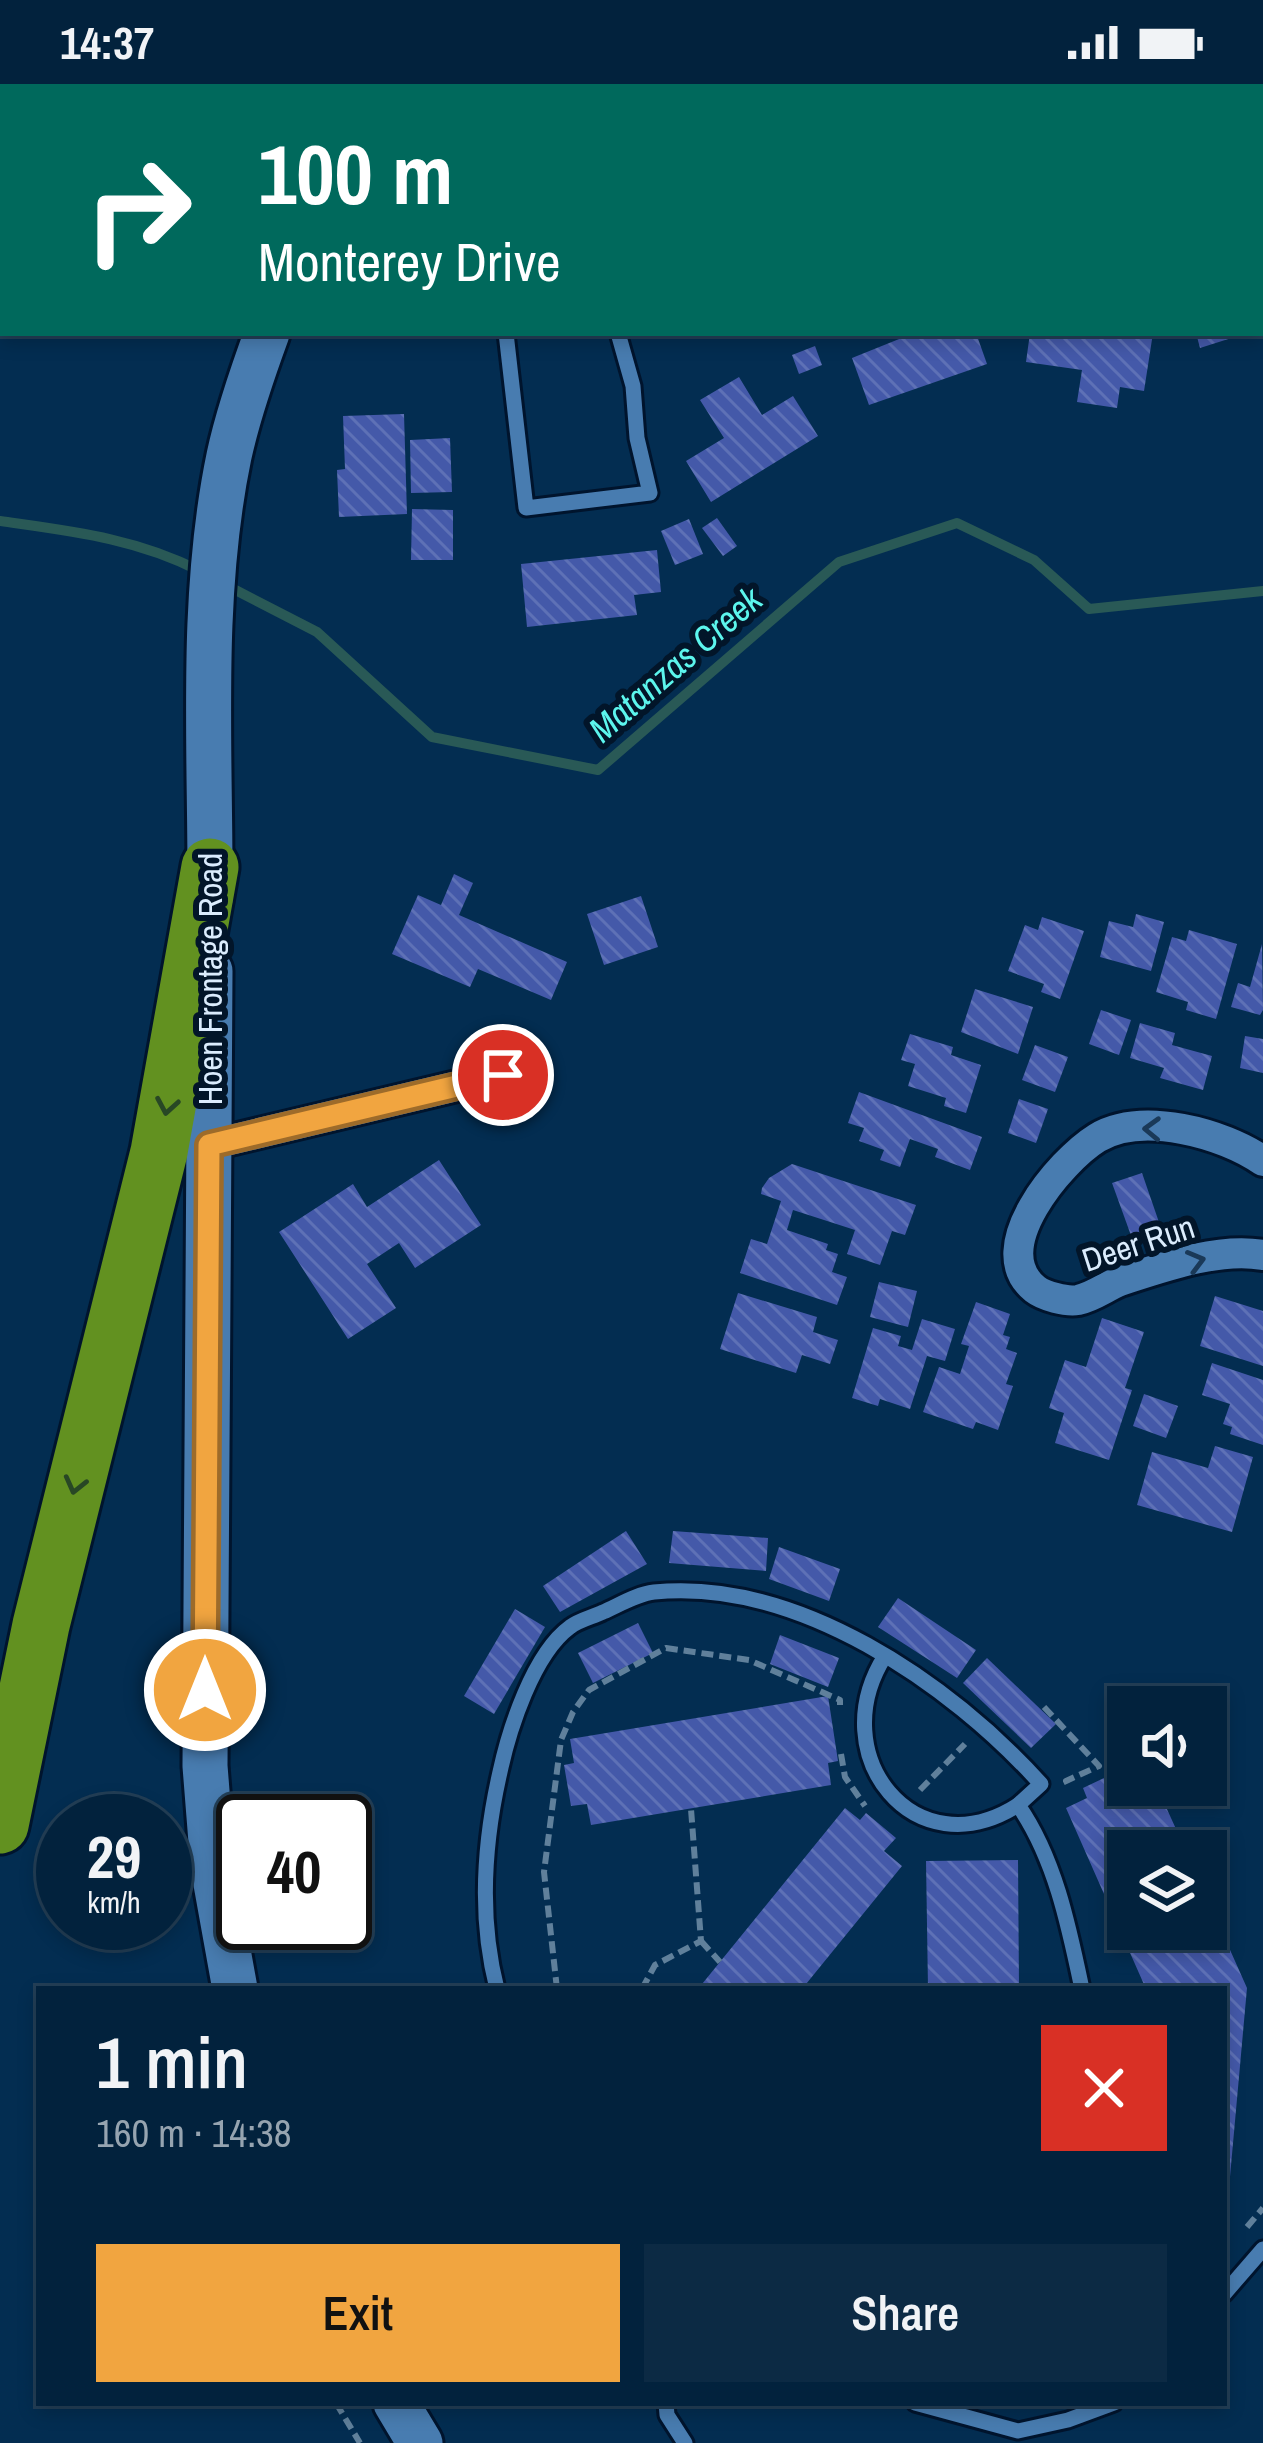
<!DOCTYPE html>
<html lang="en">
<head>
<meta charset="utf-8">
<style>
	body { margin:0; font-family:"Archivo Narrow",sans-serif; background:#0c2a44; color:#f1f3f6; height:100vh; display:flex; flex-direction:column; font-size:45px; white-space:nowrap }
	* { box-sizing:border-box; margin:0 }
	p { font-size:39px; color:#96a4b0 }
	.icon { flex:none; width:66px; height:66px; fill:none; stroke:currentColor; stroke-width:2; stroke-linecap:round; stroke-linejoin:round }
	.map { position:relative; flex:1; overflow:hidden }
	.drawer { position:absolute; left:36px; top:1902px; width:1191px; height:420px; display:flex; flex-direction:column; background:#02223d; border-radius:0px; box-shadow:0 6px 18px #0003,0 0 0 3px #233f57 }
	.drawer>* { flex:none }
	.guide { position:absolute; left:0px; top:0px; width:1263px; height:252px; box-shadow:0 6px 18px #0003,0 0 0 3px #233f57; background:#00695c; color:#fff; overflow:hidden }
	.controls { position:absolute; left:1107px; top:1602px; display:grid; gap:24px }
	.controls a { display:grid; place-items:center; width:120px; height:120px; border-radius:0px; background:#02223d; box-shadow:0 6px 18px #0003,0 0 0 3px #233f57; font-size:60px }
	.speed { position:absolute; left:36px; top:1710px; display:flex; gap:24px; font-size:60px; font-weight:700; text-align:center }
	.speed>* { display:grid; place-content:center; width:156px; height:156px; border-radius:50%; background:#02223d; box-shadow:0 6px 18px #0003,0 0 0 3px #233f57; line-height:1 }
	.speed small { font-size:30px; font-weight:400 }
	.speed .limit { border:6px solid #111; border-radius:18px; background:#fff; color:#111 }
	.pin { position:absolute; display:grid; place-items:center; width:102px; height:102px; color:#fff; margin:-51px; border:6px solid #fff; border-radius:50%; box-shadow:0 3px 12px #0007 }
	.me { position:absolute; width:132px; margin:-66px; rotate:0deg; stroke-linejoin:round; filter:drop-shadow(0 0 9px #0008) }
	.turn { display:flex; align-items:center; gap:42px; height:252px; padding:0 60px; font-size:54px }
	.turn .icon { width:156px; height:156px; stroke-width:2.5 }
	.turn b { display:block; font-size:84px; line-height:102px }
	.round { display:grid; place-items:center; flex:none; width:126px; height:126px; border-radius:0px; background:#0c2a44 }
	.overview { display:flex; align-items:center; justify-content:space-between; height:204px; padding:0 60px }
	h1 { font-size:72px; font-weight:600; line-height:90px }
	.button { display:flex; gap:24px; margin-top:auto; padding:24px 60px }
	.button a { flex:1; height:138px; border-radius:0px; background:#f1a540; color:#111; font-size:48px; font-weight:600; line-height:138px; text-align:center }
	.button a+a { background:#0c2a44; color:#f1f3f6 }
	.status { display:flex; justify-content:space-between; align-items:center; height:84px; padding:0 60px; background:#02223d; direction:ltr }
	.status svg { height:33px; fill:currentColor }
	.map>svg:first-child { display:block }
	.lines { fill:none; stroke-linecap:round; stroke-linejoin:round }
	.stream { stroke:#295956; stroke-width:10 }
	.building { fill:url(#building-back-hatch) }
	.lane-casing { stroke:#00142d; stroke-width:21 }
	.street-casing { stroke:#00142d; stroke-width:36 }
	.secondary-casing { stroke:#00142d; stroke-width:51 }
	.highway-casing { stroke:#00142d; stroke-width:63 }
	.path { stroke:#60809b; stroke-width:6; stroke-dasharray:12 6; stroke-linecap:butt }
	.lane { stroke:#487cb0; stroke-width:15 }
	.street { stroke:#487cb0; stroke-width:30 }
	.secondary { stroke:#487cb0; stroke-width:45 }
	.highway { stroke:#629120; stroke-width:57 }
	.oneway { stroke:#284725 }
	.oneway2 { stroke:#1a3958 }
	.route-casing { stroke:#9d6b2a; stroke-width:30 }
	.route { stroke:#f1a540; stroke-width:21 }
	.labels { text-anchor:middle; stroke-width:12; stroke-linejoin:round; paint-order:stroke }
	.street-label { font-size:33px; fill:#dbecfd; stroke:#021529 }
	.water-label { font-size:36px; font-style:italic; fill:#5cf5ed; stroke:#021529 }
</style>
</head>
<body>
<div class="status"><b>14:37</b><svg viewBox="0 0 49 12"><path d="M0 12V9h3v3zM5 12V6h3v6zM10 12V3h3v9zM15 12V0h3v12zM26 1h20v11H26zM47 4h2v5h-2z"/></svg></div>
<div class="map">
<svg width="1263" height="2359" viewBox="0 0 1263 2359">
	<defs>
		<pattern id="building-back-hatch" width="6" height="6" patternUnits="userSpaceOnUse" patternTransform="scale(3)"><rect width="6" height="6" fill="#4459a9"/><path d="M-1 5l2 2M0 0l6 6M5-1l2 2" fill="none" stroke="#5e71b6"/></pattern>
	</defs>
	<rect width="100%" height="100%" fill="#032d51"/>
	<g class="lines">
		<g class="stream">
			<path d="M 0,437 C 70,447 136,454 200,487"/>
			<path d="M 222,499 L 317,548 L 432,653 L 598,686 L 839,478 L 957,439 L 1034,476 L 1089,525 L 1263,507"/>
		</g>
	</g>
	<g class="building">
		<path d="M 914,249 L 976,249 L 987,280 L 869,321 L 852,274 Z"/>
		<path d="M 1030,249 L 1153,249 L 1144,307 L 1120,303 L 1117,324 L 1077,318 L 1082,286 L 1026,278 Z"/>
		<path d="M 1196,249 L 1243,249 L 1244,250 L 1200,264 Z"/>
		<path d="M 815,262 L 822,281 L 799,290 L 792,271 Z"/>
		<path d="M 739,293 L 762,331 L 793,312 L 818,352 L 711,418 L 686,377 L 724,354 L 700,316 Z"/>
		<path d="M 404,330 L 407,430 L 339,433 L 337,386 L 345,385 L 343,332 Z"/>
		<path d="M 450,354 L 452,408 L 411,409 L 410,356 Z"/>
		<path d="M 412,425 L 453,426 L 453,476 L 411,476 Z"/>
		<path d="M 717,434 L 737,462 L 723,472 L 702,444 Z"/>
		<path d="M 689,435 L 703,470 L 675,481 L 661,447 Z"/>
		<path d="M 657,466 L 661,508 L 634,511 L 637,531 L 527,543 L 521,480 Z"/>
		<path d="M 454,790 L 473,799 L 459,831 L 567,878 L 551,916 L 478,885 L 470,903 L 392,870 L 418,811 L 441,821 Z"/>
		<path d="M 641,812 L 658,863 L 604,881 L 587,830 Z"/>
		<path d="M 1136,830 L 1164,838 L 1151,887 L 1100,873 L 1109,837 L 1133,843 Z"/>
		<path d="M 1042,833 L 1084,847 L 1060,915 L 1041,908 L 1044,900 L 1008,887 L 1025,841 L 1038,846 Z"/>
		<path d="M 1189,846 L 1237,860 L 1216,935 L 1186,926 L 1188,918 L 1156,908 L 1172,853 L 1186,857 Z"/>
		<path d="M 1262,860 L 1263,926 L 1260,931 L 1231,923 L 1238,899 L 1250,903 Z"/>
		<path d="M 975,905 L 1033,923 L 1018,970 L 961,948 Z"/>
		<path d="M 1101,926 L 1131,936 L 1119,971 L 1089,960 Z"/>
		<path d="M 1140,939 L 1175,949 L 1172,961 L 1212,972 L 1203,1006 L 1160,994 L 1164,984 L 1130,974 Z"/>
		<path d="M 910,950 L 953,963 L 951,971 L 981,981 L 966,1029 L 944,1022 L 946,1014 L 908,1002 L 915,980 L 901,976 Z"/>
		<path d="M 1245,952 L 1263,955 L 1263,989 L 1240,984 Z"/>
		<path d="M 1035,961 L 1068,973 L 1055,1008 L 1022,996 Z"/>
		<path d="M 859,1008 L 982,1053 L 970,1086 L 935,1073 L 938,1065 L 910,1055 L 900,1083 L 880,1076 L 884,1066 L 859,1057 L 864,1044 L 848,1039 Z"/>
		<path d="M 1019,1015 L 1048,1025 L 1036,1059 L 1008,1049 Z"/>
		<path d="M 439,1076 L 481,1141 L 415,1184 L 399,1159 L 367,1180 L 396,1224 L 348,1255 L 279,1148 L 353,1100 L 367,1123 Z"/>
		<path d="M 792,1080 L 916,1121 L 905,1151 L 892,1147 L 880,1181 L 847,1170 L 855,1146 L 793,1126 L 787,1146 L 828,1160 L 826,1166 L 838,1170 L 832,1188 L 847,1193 L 837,1221 L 740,1189 L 751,1155 L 767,1160 L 781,1117 L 761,1110 L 762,1104 L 769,1094 Z"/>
		<path d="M 1142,1089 L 1162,1147 L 1133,1157 L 1112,1099 Z"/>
		<path d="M 879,1198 L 917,1207 L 908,1243 L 870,1233 Z"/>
		<path d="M 738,1209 L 817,1233 L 813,1248 L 838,1256 L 830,1280 L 802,1271 L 796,1289 L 720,1265 Z"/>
		<path d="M 1215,1212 L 1263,1227 L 1263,1282 L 1200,1262 Z"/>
		<path d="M 976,1218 L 1010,1230 L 1003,1251 L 1010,1253 L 1006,1265 L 1017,1269 L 1006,1300 L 1013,1302 L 998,1346 L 976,1338 L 973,1345 L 923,1328 L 939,1283 L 960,1290 L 969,1262 L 961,1260 Z"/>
		<path d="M 1102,1234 L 1144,1248 L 1125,1304 L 1132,1306 L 1109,1376 L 1055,1359 L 1064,1329 L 1049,1324 L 1065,1276 L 1086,1283 Z"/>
		<path d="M 922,1235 L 955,1245 L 945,1277 L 927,1272 L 910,1325 L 880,1315 L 878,1322 L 852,1314 L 873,1244 L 901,1252 L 898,1262 L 912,1266 Z"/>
		<path d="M 1212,1279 L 1263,1296 L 1263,1361 L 1230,1350 L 1232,1343 L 1223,1340 L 1230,1320 L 1202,1311 Z"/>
		<path d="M 1144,1310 L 1178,1322 L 1166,1354 L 1133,1342 Z"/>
		<path d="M 1215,1362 L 1253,1373 L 1232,1448 L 1137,1421 L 1152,1368 L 1208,1384 Z"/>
		<path d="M 626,1447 L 647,1480 L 560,1528 L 543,1502 Z"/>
		<path d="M 673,1447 L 768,1454 L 766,1487 L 669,1479 Z"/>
		<path d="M 779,1463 L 840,1485 L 829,1517 L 769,1495 Z"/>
		<path d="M 898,1514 L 976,1566 L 957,1594 L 878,1543 Z"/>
		<path d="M 515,1525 L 545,1543 L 494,1630 L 464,1612 Z"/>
		<path d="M 638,1539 L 653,1569 L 593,1599 L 578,1569 Z"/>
		<path d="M 780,1551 L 839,1574 L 828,1603 L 770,1580 Z"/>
		<path d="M 987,1574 L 1056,1640 L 1031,1664 L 963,1599 Z"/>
		<path d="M 828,1612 L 838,1677 L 828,1679 L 831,1701 L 591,1741 L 587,1720 L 571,1722 L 564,1681 L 574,1679 L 570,1655 Z"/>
		<path d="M 1123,1685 L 1128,1701 L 1156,1701 L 1186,1767 L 1128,1767 L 1128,1845 L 1206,1845 L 1206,1812 L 1247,1904 L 1227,2126 L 1224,2125 L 1224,1905 L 1146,1905 L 1066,1724 L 1087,1714 L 1083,1704 Z"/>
		<path d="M 845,1724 L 860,1736 L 866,1729 L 896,1754 L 884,1767 L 902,1782 L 802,1905 L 698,1905 Z"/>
		<path d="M 1018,1776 L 1019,1905 L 928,1905 L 926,1777 Z"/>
	</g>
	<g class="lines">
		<defs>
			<g id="lane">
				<path d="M 506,249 L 526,424 L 650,409 L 637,354 L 633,302 L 618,249"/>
				<path d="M 885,1572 C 822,1671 915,1787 1018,1721"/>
				<path d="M 497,1905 C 479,1835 484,1758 500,1688 C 509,1646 533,1570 570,1543 C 579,1536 593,1533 603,1528 C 619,1521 637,1510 654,1508 C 797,1494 950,1599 1041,1700 L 1018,1721 C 1055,1774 1069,1843 1082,1905"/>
				<path d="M 1224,2210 L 1263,2165"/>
				<path d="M 666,2319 L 667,2331 L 685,2359"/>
				<path d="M 915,2319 L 1018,2347 L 1068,2336 L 1114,2319"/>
			</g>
			<g id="street">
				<path d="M 868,0 L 869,3"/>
				<path d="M 1260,85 L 1263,84"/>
				<path d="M 0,192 L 3,190"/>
				<path d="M 209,1061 L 503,991"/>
				<path d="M 1263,1077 C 1223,1049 1142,1027 1097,1054 C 1060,1077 985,1165 1035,1205 C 1044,1212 1066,1218 1078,1216 C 1093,1213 1107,1202 1120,1197 C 1163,1183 1219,1163 1263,1171"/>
			</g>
			<g id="secondary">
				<path d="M 356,3 L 357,0"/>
				<path d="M 210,815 C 211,670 199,516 229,372 C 238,330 252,290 267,249"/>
				<path d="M 210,887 L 205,1682 L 213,1783 L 235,1905"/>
				<path d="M 396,2319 L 420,2359"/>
			</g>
			<path id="highway" d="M 0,1741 L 41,1541 L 159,1068 L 210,783"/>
		</defs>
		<use href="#lane" class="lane-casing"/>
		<use href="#street" class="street-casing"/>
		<use href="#secondary" class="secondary-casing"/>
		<use href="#highway" class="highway-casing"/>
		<g class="path">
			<path d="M 1044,1623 L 1099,1682 L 1066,1697 L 1068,1701"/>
			<path d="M 841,1670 L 845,1693 L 865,1722"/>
			<path d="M 920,1706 L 965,1660"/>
			<path d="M 701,1857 L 720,1878"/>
			<path d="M 557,1905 L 544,1788 L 561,1656 L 573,1628 L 589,1606 L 666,1564 L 749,1576 L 840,1616 L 840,1621"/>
			<path d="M 642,1905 L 655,1881 L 701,1857 L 691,1725"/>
			<path d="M 1247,2143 L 1263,2124"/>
			<path d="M 336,2319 L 360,2359"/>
		</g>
		<use href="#lane" class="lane"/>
		<use href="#street" class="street"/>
		<use href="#secondary" class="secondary"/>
		<use href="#highway" class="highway"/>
	</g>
	<defs><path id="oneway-chevron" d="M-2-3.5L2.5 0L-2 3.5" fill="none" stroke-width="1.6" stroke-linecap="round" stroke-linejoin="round" transform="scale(3)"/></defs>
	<g class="oneway">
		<use href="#oneway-chevron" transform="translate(167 1022) rotate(100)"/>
		<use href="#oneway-chevron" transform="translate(75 1401) rotate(104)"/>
	</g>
	<g class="oneway2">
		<use href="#oneway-chevron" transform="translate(1152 1045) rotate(-178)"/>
		<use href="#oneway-chevron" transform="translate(1196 1177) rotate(-15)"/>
	</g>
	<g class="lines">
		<defs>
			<path id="route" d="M 205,1606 L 209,1061 L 503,991"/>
		</defs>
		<use href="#route" class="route-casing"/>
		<use href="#route" class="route"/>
	</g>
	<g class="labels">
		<g class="street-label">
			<text transform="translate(210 895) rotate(-90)" y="12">Hoen Frontage Road</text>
			<text transform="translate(1138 1159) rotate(-18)" y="12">Deer Run</text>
		</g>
		<g class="water-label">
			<text transform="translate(675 580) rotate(-41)" y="13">Matanzas Creek</text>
		</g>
	</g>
</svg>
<div class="controls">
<a><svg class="icon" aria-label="sound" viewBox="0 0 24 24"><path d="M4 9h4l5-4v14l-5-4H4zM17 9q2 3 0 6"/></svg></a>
<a><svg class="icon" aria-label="layers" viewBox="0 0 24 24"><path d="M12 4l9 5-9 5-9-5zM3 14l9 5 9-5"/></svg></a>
</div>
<div class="speed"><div>29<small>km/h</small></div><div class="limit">40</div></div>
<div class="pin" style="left:503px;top:991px;background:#d93025"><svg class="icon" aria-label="arrive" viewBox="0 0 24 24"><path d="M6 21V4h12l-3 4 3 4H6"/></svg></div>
<svg class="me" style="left:205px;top:1606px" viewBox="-20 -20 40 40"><circle r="17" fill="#f1a540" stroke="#fff" stroke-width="3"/><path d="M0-11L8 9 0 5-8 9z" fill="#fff"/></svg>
<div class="guide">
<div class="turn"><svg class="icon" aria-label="right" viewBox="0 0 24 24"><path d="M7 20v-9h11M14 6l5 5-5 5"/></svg><div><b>100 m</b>Monterey Drive</div></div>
</div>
<section class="drawer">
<div class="overview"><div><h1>1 min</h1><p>160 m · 14:38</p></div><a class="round" style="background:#d93025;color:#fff"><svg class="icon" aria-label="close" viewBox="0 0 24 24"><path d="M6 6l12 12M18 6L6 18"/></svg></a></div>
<div class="button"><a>Exit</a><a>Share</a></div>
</section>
</div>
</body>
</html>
